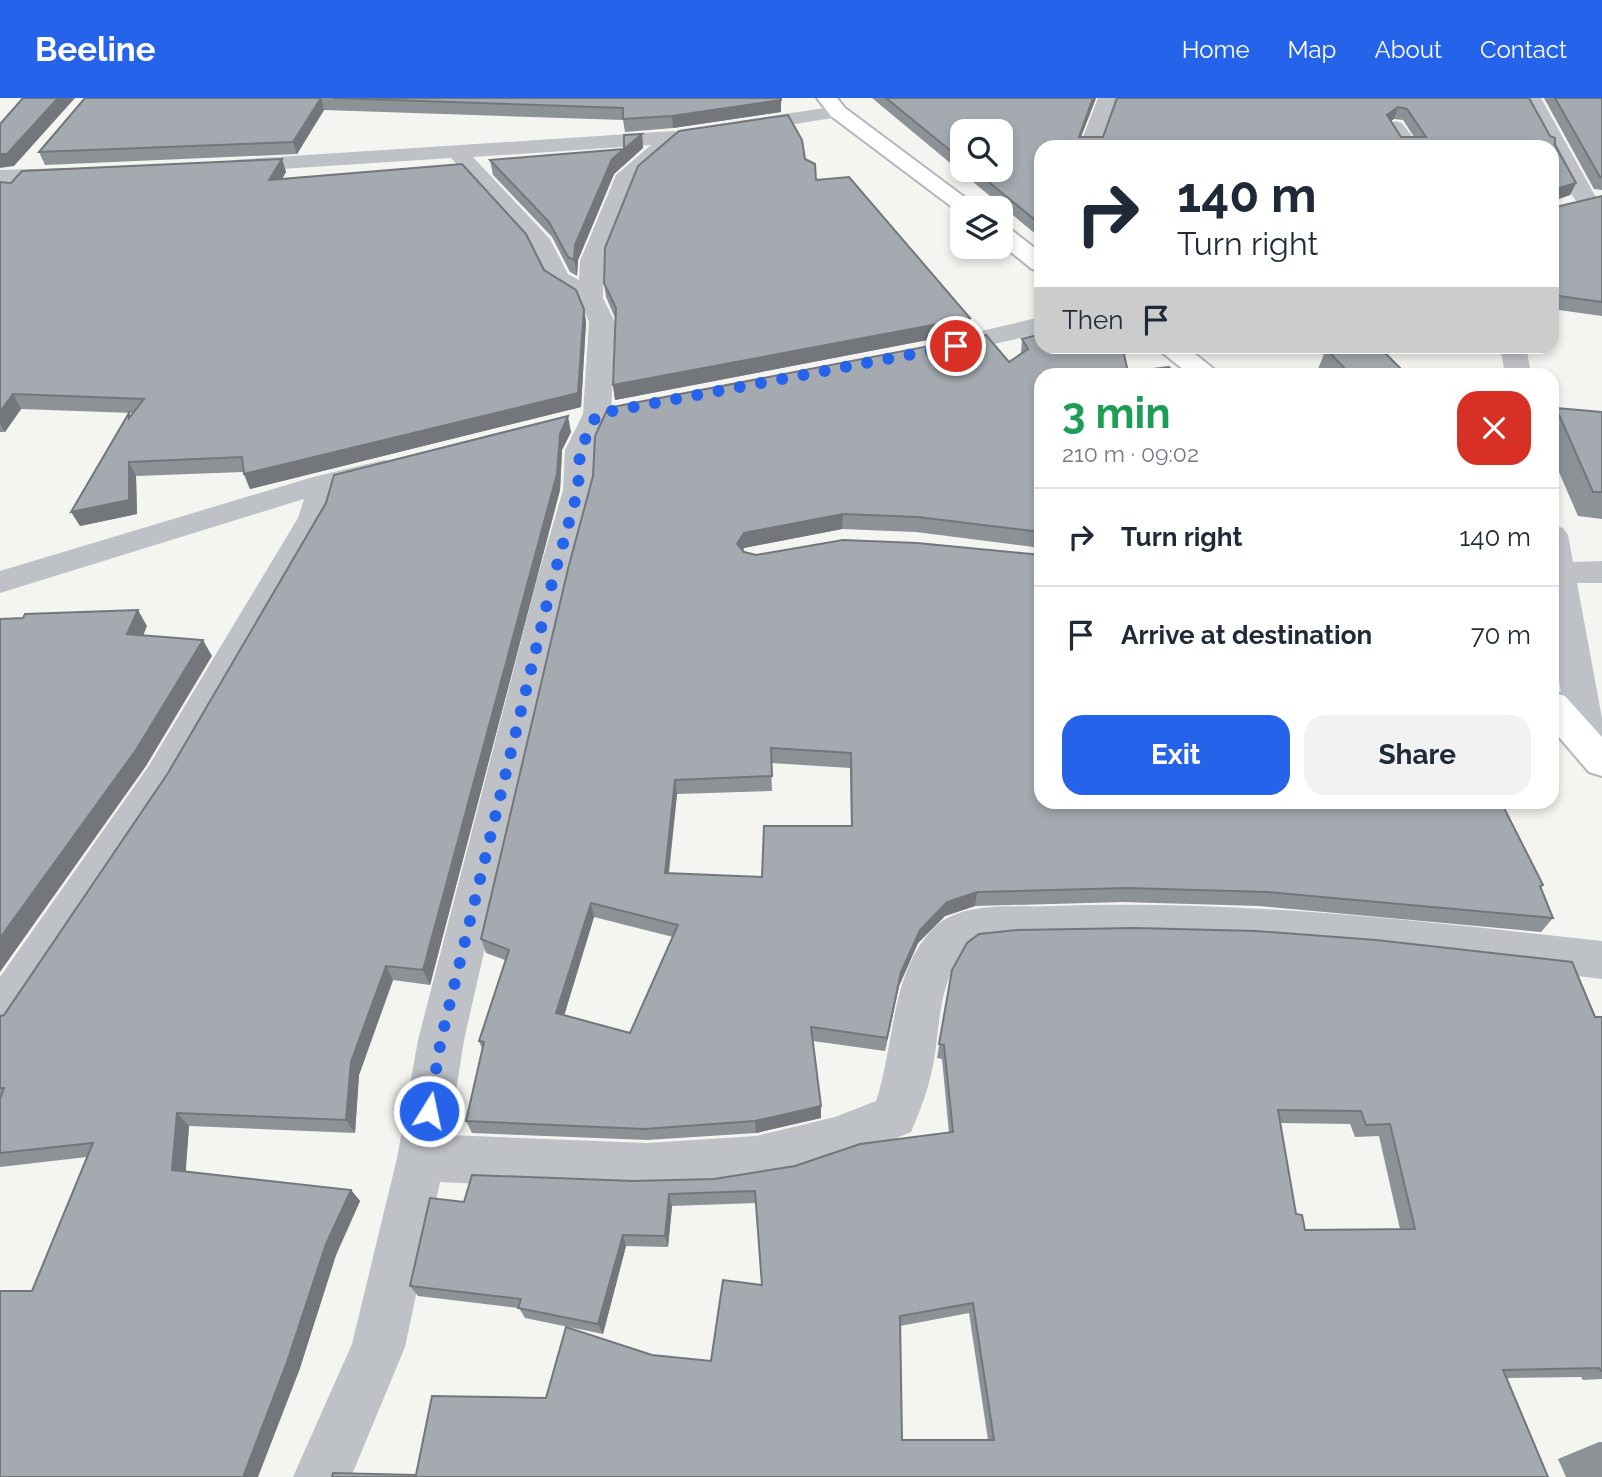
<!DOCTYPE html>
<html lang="en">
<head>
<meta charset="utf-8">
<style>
	body { margin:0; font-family:Raleway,sans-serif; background:#f2f2f3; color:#1f2937; height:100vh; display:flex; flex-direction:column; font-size:26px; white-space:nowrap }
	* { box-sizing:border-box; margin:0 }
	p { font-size:23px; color:#747a83 }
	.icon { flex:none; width:38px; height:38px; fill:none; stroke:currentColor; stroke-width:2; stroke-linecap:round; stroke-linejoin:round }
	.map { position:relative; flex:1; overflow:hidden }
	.side { position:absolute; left:1034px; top:270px; width:525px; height:441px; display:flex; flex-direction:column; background:#fff; border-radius:21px; box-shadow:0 4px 10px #0003 }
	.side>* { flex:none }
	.guide { position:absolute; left:1034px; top:42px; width:525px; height:214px; border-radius:21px; box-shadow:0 4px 10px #0003; background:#fff; color:#1f2937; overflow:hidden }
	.fabs { position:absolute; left:950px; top:21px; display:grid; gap:14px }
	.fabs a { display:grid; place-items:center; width:63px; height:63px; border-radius:14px; background:#fff; box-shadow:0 4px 10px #0003; font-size:35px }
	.pin { position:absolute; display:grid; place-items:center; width:60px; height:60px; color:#fff; margin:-30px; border:4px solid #fff; border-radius:50%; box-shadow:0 2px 7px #0007 }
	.me { position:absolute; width:77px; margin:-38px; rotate:10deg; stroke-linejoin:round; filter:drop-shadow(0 0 5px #0008) }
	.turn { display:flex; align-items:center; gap:24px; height:147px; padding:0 28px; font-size:32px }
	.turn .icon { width:91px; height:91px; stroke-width:2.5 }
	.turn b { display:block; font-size:49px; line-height:60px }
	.then { display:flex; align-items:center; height:66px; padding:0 28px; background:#0003; gap:14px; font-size:26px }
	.round { display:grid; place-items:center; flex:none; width:74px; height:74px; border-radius:21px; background:#f2f2f3 }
	.overview { display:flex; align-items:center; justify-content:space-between; height:119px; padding:0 28px }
	h1 { font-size:42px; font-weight:700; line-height:52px; color:#1e9e55 }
	.action { display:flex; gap:14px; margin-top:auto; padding:14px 28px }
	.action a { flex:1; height:80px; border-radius:21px; background:#2563eb; color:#fff; font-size:28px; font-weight:700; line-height:80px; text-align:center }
	.action a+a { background:#f2f2f3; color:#1f2937 }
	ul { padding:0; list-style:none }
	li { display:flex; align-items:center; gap:21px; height:98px; padding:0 28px; border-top:2px solid #e0e1e3 }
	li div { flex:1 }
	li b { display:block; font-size:26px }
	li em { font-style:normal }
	header { display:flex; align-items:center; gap:42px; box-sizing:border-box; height:98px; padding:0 35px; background:#2563eb; color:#fff }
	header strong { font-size:33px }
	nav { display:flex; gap:38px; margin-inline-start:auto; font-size:24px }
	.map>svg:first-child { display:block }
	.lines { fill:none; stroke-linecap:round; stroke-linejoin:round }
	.major-casing { stroke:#b2b5b9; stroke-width:4 }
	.minor { fill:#bec1c5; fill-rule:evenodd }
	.major { fill:#fff; fill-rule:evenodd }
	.wall { fill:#8d9297; fill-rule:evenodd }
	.shaded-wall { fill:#73777b }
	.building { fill:#a4aab0; stroke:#73777b; stroke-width:2; fill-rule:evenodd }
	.route { stroke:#2563eb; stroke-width:12; stroke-dasharray:0 21.6 }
</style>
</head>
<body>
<header>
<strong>Beeline</strong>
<nav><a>Home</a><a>Map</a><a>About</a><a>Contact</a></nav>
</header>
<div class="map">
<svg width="1602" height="1379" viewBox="0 0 1602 1379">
	<rect width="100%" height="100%" fill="#f4f4f1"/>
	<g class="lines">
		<defs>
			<g id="major">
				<path d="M 817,0 L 837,0 L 845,10 L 979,110 L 962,110 L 962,115 L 960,115 L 831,18 Z"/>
				<path d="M 1001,128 L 1009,130 L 1041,155 L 1041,173 L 1032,171 L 1001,146 Z"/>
				<path d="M 1154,248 L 1185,248 L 1220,276 L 1189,276 Z"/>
				<path d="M 1552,594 L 1565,598 L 1602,639 L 1602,678 L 1589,674 L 1552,631 Z"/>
			</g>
		</defs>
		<use href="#major" class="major-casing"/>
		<g class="minor">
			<path d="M 1098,0 L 1118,0 L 1099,49 L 1079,49 Z"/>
			<path d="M 1521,0 L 1541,0 L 1598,103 L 1595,108 L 1587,110 C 1571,106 1552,65 1552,49 L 1547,49 Z"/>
			<path d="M 838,8 L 848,14 L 845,18 L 739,35 L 729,29 L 739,23 Z"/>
			<path d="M 1395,23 L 1402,25 L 1420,49 L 1399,49 L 1385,29 Z"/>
			<path d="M 673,33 L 683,35 L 686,39 L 637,80 L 604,163 L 603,200 L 615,224 L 611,316 L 595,352 L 593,392 L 568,485 L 464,942 L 449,1037 L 647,1045 L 756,1038 L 835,1019 L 876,1003 C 895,948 890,872 935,829 C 963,802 1017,810 1053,808 C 1237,801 1419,823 1602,843 L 1602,881 C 1445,862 1288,842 1129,842 C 1079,842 1025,840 975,848 C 937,870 941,929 933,967 C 929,990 920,1013 911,1034 C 861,1055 809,1079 754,1086 C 651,1099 544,1089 440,1084 L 405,1249 L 351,1379 L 293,1379 L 352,1246 L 397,1060 L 418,942 L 536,485 L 563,392 L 565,352 L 583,316 L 589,224 L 580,204 L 549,185 L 531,148 L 451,60 L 233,74 L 222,68 L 233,62 ZM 651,47 L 616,77 L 580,163 L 579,182 L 568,176 L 550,141 L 473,59 Z"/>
			<path d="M 71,70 L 82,76 L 79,81 L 0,84 L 0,72 Z"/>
			<path d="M 1041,219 L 1041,235 L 939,259 L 930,257 L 926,251 L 930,245 Z"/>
			<path d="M 1500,248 L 1526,248 L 1531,276 L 1505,276 Z"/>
			<path d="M 384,362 L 395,365 L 399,371 L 395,377 L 337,391 L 330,420 L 176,689 L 16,929 L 0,935 L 0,879 L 148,669 L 298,420 L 304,401 L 0,495 L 0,473 L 313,379 Z"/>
			<path d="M 1552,427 L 1563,430 L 1568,437 L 1573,464 L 1602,463 L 1602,485 L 1577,485 L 1602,620 L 1602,653 L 1588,659 L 1575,655 L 1569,645 L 1552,538 Z"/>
		</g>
		<use href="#major" class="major"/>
	</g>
	<g class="wall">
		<path d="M 85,0 L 781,0 L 781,14 L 673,30 L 625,34 L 623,22 L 324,12 L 297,56 L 45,67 L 39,54 Z"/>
		<path d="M 872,0 L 1096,0 L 1081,39 L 1103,39 L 1117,0 L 1529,0 L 1576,85 L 1570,97 L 1556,102 L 1556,109 L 1602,98 L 1602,218 L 1552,211 L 1552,49 L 1041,49 L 1041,138 L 1038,138 ZM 1394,21 L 1403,22 L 1414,39 L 1401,39 L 1391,23 ZM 962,33 L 1001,72 L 962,72 Z"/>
		<path d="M 1544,0 L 1602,0 L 1602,92 L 1594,91 Z"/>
		<path d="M 642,36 L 643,50 L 614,76 L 578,162 L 577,178 L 570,174 L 552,139 L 493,77 L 490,62 L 624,51 Z"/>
		<path d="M 282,61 L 286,74 L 282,81 L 544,172 L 584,211 L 586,224 L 581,309 L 250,391 L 243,374 L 136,378 L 137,416 L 80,428 L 130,318 L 133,315 L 21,311 L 5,334 L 0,334 L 0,84 L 11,85 Z"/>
		<path d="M 805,61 L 816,82 L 970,220 L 969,234 L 615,302 L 613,287 L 615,220 L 606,199 L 604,185 Z"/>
		<path d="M 1022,241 L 1128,274 L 1175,276 L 1041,276 L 1041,450 L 916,434 L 842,431 L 744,450 L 743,453 L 1041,704 L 1506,704 L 1503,707 L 1543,787 L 1541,790 L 1553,820 L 1541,834 L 1259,808 L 1122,804 L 975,808 L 945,818 L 918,845 L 899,888 L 885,953 L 813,943 L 821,1008 L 821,1020 L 756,1035 L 647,1042 L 472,1035 L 466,1023 L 482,951 L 479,943 L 505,862 L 486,855 L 481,841 L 568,471 L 1009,264 L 1021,256 ZM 771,665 L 850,670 L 851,728 L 762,779 L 669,775 L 677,696 L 772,693 ZM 594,819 L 673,839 L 630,935 L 564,917 Z"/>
		<path d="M 1326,251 L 1406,276 L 1316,276 Z"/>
		<path d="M 1556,310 L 1602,314 L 1602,421 L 1578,418 L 1552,358 L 1552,317 Z"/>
		<path d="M 571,334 L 562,352 L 560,392 L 430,887 L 393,882 L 359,977 L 355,1035 L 189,1028 L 185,1074 L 351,1092 L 360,1103 L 336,1157 L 299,1273 L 32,1193 L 87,1059 L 0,1069 L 0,918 L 4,917 Z"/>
		<path d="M 952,872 L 1602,919 L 1602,1281 L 1583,1282 L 1581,1279 L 1507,1280 L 1548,1379 L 416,1377 L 546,1300 L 652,1257 L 711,1263 L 762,1187 L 756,1105 L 672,1108 L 668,1149 L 626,1148 L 603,1236 L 525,1220 L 519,1210 L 418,1198 L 410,1188 L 464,1104 L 633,1083 L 714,1081 L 795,1068 L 949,1035 L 942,961 L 937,960 ZM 1280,1025 L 1350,1026 L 1355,1039 L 1379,1038 L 1400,1131 L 1305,1132 L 1296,1116 ZM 969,1215 L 988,1342 L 902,1342 L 900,1228 Z"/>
		<path d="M 1599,1344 L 1602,1344 L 1602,1379 L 1566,1379 L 1558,1361 Z"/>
	</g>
	<g class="shaded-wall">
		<path d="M 58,0 L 75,0 L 14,68 L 0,70 L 0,56 Z"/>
		<path d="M 321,0 L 324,12 L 297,56 L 293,44 Z"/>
		<path d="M 1093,0 L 1096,0 L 1077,49 L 1079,39 Z"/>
		<path d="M 781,2 L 781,14 L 673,30 L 672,18 Z"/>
		<path d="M 1398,9 L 1394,21 L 1382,28 L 1387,17 Z"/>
		<path d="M 642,36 L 643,50 L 614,76 L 578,162 L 577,178 L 574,162 L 575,147 L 612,61 Z"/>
		<path d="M 282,61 L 286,74 L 273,95 L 269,82 Z"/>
		<path d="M 1576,85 L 1570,97 L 1552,103 L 1556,91 Z"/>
		<path d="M 1041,125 L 1041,138 L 1038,138 L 1040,126 Z"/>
		<path d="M 584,211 L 586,224 L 581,309 L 250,391 L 244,376 Z"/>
		<path d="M 970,220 L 969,234 L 615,302 L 613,287 Z"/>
		<path d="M 13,296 L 21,311 L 5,334 L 0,326 L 0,314 Z"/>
		<path d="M 568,318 L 571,334 L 562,352 L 560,392 L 430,887 L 423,872 L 560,336 Z"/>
		<path d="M 129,364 L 136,378 L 137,416 L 80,428 L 71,414 Z"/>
		<path d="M 843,416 L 842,431 L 744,450 L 738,462 L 737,446 L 744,435 Z"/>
		<path d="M 138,512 L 147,528 L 137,553 L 127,536 Z"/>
		<path d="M 203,542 L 212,558 L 146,668 L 0,874 L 0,840 Z"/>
		<path d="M 675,682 L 677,696 L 667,789 L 665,775 Z"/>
		<path d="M 977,794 L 975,808 L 945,818 L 918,845 L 899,888 L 885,953 L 887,940 L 901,874 L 920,832 L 947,804 Z"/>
		<path d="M 591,805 L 594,819 L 561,928 L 556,915 Z"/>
		<path d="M 386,868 L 393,882 L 359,977 L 355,1035 L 346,1022 L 351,964 Z"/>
		<path d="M 821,1008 L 821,1020 L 756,1035 L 755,1023 Z"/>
		<path d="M 177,1015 L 189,1028 L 185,1084 L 172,1072 Z"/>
		<path d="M 351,1092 L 360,1103 L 336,1157 L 299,1273 L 258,1379 L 243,1379 L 326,1146 Z"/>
		<path d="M 669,1096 L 672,1108 L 668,1149 L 665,1138 Z"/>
		<path d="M 623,1137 L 626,1148 L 603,1236 L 598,1226 Z"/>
	</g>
	<g class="building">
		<path d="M 23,0 L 58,0 L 7,56 L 0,56 L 0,26 Z"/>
		<path d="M 85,0 L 321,0 L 293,44 L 39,54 Z"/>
		<path d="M 333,0 L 781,0 L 781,2 L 672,18 L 623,21 L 623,10 Z"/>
		<path d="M 886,0 L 1093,0 L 1079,39 L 1103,39 L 1117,0 L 1529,0 L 1550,38 L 1555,40 L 1555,47 L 1576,85 L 1556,91 L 1556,109 L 1602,98 L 1602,204 L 1552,197 L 1552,49 L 1041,49 L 1041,125 L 1040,126 L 974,72 L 1001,72 L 1001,33 L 962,33 L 962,62 ZM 1398,9 L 1407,11 L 1426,39 L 1401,39 L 1387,17 Z"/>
		<path d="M 1555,0 L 1602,0 L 1602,79 L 1600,79 Z"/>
		<path d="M 788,17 L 802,42 L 805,61 L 815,66 L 816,82 L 849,79 L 970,220 L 613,287 L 616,210 L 604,185 L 605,150 L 638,68 L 679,33 Z"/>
		<path d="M 642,36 L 612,61 L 575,147 L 574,162 L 568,159 L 549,124 L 490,62 L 624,51 L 624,37 Z"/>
		<path d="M 282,61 L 269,82 L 462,66 L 526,136 L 544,172 L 576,192 L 584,211 L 578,295 L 244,376 L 242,359 L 129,364 L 129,402 L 71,414 L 129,315 L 129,320 L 144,301 L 13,296 L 0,314 L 0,84 L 11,85 L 22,73 Z"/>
		<path d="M 1041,236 L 1041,248 L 1116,248 L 1124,256 L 1128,274 L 1169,269 L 1175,276 L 1041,276 L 1041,434 L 918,419 L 843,416 L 744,435 L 737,446 L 744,454 L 756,457 L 843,442 L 917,445 L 1041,457 L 1041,704 L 1501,704 L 1543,787 L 1540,788 L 1553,820 L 1267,794 L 1127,790 L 977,794 L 947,804 L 920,832 L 901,874 L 887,940 L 811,929 L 821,1008 L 755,1023 L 644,1031 L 466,1023 L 484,944 L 479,943 L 509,852 L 481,841 L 568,471 L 593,378 L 595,338 L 608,310 L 986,237 L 1009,264 L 1028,251 L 1022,241 ZM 771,650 L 851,655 L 852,728 L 764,728 L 762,779 L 665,775 L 675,682 L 772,678 ZM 591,805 L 678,827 L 630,935 L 556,915 Z"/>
		<path d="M 1353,248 L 1378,248 L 1406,276 L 1350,276 L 1326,251 Z"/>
		<path d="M 1556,310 L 1602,314 L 1602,394 L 1593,394 Z"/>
		<path d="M 568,318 L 560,336 L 557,376 L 423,872 L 386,868 L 351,964 L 346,1022 L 177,1015 L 172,1072 L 351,1092 L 326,1146 L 287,1264 L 243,1379 L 0,1379 L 0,1193 L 32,1193 L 93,1045 L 0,1055 L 0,1001 L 4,990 L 0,990 L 0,918 L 4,917 L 168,675 L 326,405 L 334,377 Z"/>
		<path d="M 138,512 L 127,536 L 203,542 L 136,652 L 0,840 L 0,521 L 23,520 L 25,516 Z"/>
		<path d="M 1135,830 L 1256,833 L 1376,842 L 1572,864 L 1595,919 L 1602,919 L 1602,1273 L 1601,1273 L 1599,1270 L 1503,1272 L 1548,1379 L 332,1379 L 333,1375 L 416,1377 L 432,1298 L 546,1300 L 566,1229 L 652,1257 L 711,1263 L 723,1182 L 762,1187 L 755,1093 L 669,1096 L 665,1138 L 623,1137 L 598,1226 L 518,1210 L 521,1201 L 410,1188 L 430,1100 L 464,1104 L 472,1077 L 633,1083 L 714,1081 L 795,1068 L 860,1046 L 953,1034 L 944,947 L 939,946 L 952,872 L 967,845 L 979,836 L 1017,832 ZM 1278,1012 L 1361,1013 L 1366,1027 L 1390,1026 L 1415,1131 L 1305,1132 L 1302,1117 L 1296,1116 ZM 973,1205 L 994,1342 L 902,1342 L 900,1218 Z"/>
	</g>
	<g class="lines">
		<path class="route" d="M 429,1013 L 441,942 L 552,485 L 578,392 L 580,352 L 597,316 L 956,248"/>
	</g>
</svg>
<div class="fabs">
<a><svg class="icon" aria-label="search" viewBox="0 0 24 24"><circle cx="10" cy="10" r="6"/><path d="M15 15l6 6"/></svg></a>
<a><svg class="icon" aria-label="layers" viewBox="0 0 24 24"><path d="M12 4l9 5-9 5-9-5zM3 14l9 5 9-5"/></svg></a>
</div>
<div class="pin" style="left:956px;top:248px;background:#d93025"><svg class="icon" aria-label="arrive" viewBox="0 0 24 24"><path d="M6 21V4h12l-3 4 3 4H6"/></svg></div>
<svg class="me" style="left:429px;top:1013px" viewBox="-20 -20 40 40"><circle r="17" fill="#2563eb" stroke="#fff" stroke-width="3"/><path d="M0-11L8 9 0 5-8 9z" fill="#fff"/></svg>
<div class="guide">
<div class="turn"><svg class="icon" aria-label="right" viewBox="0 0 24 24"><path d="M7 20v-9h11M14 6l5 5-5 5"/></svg><div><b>140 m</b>Turn right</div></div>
<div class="then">Then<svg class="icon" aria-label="arrive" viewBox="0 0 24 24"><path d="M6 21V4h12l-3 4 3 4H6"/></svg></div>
</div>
<section class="side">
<div class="overview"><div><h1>3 min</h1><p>210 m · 09:02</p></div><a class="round" style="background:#d93025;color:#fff"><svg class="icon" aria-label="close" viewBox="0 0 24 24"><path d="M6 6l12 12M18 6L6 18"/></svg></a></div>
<ul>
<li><svg class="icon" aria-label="right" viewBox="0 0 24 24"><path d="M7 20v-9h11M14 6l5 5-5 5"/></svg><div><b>Turn right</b></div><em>140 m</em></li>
<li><svg class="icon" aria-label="arrive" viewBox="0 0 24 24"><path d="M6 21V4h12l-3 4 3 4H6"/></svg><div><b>Arrive at destination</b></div><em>70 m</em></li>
</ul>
<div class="action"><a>Exit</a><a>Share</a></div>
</section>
</div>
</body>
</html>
